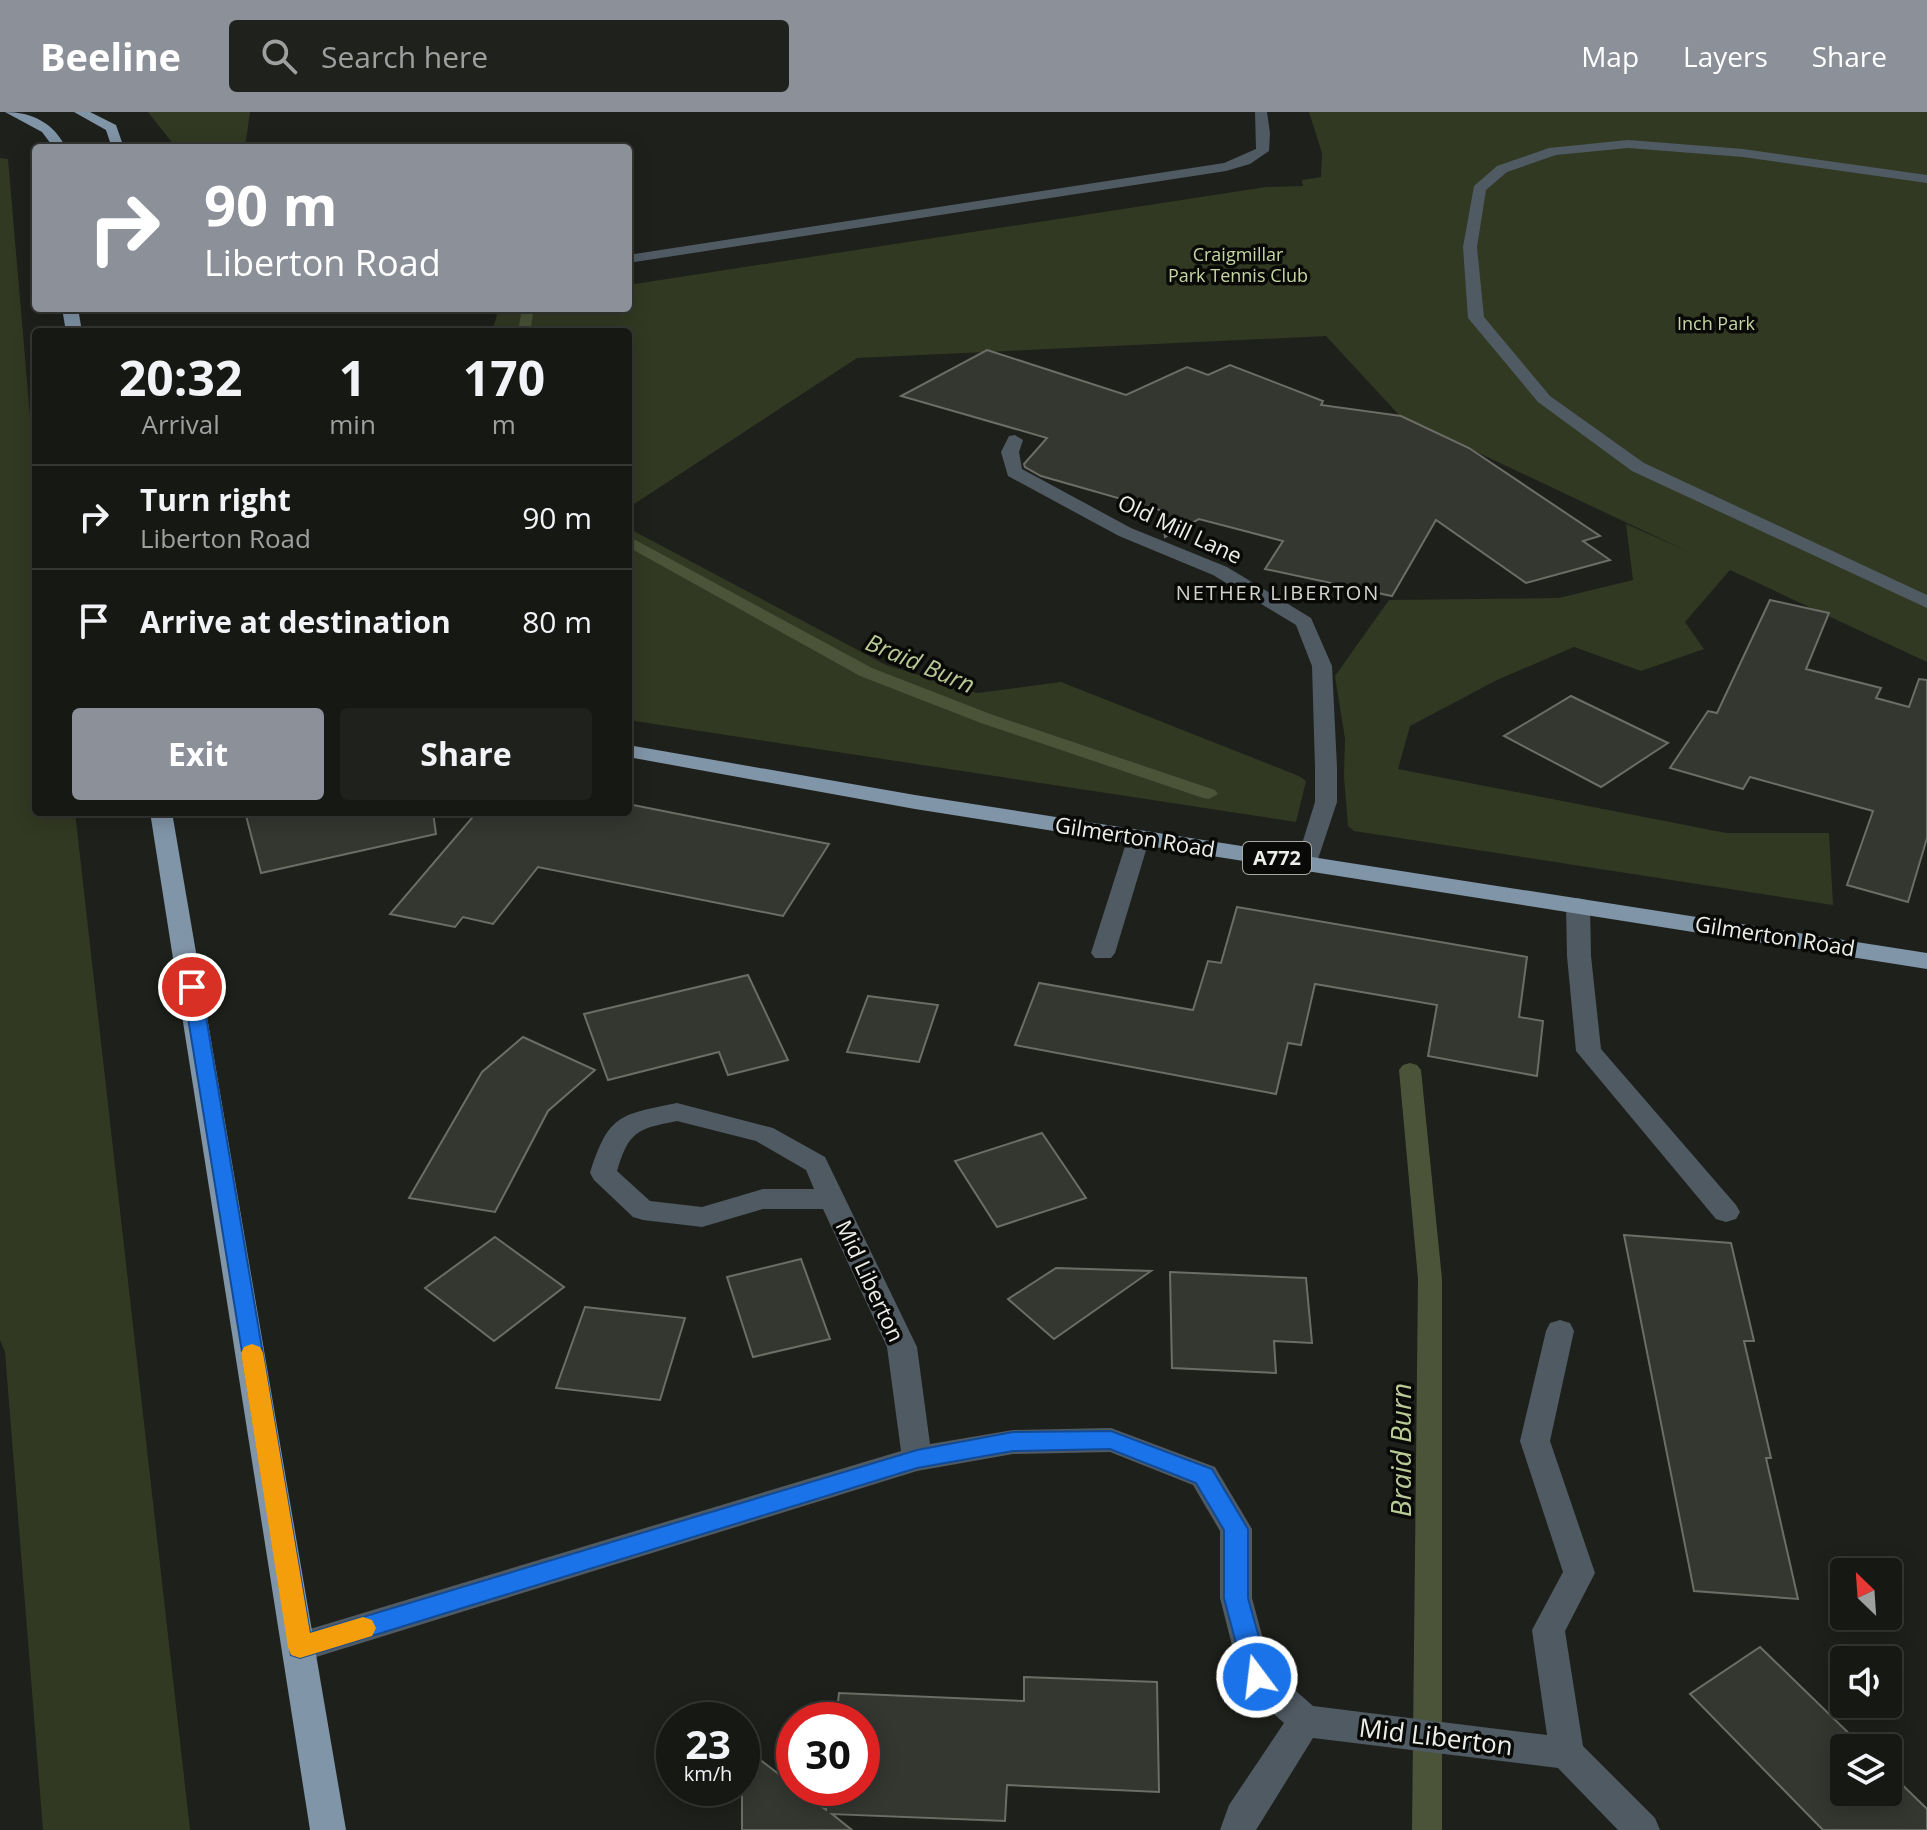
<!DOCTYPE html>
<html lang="en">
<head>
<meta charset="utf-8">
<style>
	body { margin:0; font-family:"Open Sans",sans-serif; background:#1f211d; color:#f1f3f6; height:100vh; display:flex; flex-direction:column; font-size:30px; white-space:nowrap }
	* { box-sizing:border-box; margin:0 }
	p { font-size:26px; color:#9ea0a0 }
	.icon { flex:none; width:44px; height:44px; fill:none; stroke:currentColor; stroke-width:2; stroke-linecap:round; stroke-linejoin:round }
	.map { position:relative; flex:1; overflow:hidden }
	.details { position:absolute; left:32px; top:216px; width:600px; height:488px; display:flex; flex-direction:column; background:#161814; border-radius:8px; box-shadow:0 4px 20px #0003,0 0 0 2px #353734 }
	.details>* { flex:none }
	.guide { position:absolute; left:32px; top:32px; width:600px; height:168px; border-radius:8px; box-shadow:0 4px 20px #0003,0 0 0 2px #353734; background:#8c9099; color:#fff; overflow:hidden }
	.needle { width:52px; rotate:335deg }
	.controls { position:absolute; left:1830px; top:1446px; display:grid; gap:16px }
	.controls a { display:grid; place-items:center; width:72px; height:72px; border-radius:8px; background:#161814; box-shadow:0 4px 20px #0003,0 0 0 2px #353734; font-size:40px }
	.speed { position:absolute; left:656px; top:1590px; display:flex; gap:16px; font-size:40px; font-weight:700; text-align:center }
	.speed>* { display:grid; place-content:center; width:104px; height:104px; border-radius:50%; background:#161814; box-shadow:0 4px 20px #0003,0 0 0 2px #353734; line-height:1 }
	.speed small { font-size:20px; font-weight:400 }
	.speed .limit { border:12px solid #d22; background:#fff; color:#111 }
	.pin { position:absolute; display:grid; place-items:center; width:68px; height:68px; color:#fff; margin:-34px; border:4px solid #fff; border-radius:50%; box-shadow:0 2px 8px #0007 }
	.me { position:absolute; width:88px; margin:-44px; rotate:345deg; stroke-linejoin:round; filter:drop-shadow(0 0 6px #0008) }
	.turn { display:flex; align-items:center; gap:28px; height:168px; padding:0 40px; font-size:36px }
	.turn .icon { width:104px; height:104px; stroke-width:2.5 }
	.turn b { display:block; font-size:56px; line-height:68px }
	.eta { display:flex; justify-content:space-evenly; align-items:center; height:136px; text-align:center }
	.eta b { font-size:48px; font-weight:700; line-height:56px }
	.action { display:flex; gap:16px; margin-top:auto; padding:16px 40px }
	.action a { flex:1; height:92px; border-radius:8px; background:#8c9099; color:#fff; font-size:32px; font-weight:700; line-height:92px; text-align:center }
	.action a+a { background:#1f211d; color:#f1f3f6 }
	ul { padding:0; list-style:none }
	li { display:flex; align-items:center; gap:24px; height:104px; padding:0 40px; border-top:2px solid #353734 }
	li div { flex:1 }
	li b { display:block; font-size:30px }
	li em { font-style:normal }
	header { display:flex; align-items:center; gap:48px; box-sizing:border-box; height:112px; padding:0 40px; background:#8c9099; color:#fff }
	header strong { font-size:38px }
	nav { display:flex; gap:44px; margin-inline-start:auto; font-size:28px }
	.search { width:560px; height:72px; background:#1f211d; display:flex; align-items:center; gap:20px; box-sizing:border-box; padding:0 28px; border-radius:8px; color:#9ea0a0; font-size:30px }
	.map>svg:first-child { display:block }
	.green { fill:#323922 }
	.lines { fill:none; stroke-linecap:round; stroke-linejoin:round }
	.stream { fill:#4b5339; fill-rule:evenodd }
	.building { fill:#343630; stroke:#6b6d66; stroke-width:2 }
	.minor { fill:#505a63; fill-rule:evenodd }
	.major { fill:#8095a8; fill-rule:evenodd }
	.route { fill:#1a73e8; stroke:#114b97; stroke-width:2 }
	.slow { fill:#f59e0b }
	.labels { text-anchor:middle; stroke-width:7; stroke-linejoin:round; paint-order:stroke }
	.far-park-label { font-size:18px; fill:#c6d6a2; stroke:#090a07 }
	.far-neighbourhood-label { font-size:20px; letter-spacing:2px; fill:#d2d5cd; stroke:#090a07 }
	.shield { fill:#090a07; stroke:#a8aaa6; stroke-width:2 }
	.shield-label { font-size:20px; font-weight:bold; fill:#eceeea }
	.street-label { font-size:22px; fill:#eceeea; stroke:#090a07 }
	.water-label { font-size:24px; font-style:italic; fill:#baca96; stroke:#090a07 }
	.near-street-label { font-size:26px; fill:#eceeea; stroke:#090a07 }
	.near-water-label { font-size:28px; font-style:italic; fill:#baca96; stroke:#090a07 }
</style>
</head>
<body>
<header>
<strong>Beeline</strong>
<div class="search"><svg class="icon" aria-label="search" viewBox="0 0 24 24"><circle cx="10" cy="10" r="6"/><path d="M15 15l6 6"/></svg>Search here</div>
<nav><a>Map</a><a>Layers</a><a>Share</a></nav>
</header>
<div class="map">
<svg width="1927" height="1718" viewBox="0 0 1927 1718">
	<rect width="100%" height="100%" fill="#1e201b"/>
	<g class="green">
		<path d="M 148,0 L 250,0 L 245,36 L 172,36 L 174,33 Z"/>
		<path d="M 1309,0 L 1927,0 L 1927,550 L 1730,458 L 1685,510 L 1704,537 L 1641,559 L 1574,535 L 1497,568 L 1410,614 L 1398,657 L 1726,721 L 1829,721 L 1833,793 L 1354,719 L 1348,714 L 1344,664 L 1345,627 L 1335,564 L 1389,488 L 1559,486 L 1633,468 L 1626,412 L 1689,440 L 1400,304 L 1326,224 L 857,246 L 628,396 L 628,220 L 492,220 L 498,199 L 503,196 L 628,196 L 628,173 L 1266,75 L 1303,74 L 1302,68 L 1321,65 L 1322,41 Z"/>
		<path d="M 0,46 L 8,47 L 36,374 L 36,700 L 75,700 L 190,1718 L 43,1718 L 5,1240 L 0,1228 Z"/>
		<path d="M 628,416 L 886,553 L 977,581 L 1061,570 L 1299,664 L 1306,669 L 1296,710 L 628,608 Z"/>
	</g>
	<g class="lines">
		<g class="stream">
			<path d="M 522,196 L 534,196 L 530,220 L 518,220 Z"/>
			<path d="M 628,424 L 872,556 L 993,603 L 1215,678 L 1218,682 L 1209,687 L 1203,686 L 981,611 L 860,564 L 628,435 Z"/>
			<path d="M 1410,951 L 1417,953 L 1421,958 L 1442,1167 L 1442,1718 L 1412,1718 L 1418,1167 L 1399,958 L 1403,953 Z"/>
		</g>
	</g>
	<g class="building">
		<path d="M 987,238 L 1126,283 L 1187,255 L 1208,263 L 1230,253 L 1323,289 L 1321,293 L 1401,304 L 1469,336 L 1600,424 L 1583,429 L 1610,448 L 1526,471 L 1436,408 L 1392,484 L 1265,457 L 1283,429 L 1199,407 L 1165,425 L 1160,398 L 1041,364 L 1025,355 L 1024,352 L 1047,326 L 901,284 Z"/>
		<path d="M 1770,488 L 1829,501 L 1806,557 L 1881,576 L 1876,586 L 1909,595 L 1919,567 L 1927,568 L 1927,726 L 1908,790 L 1847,773 L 1873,699 L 1750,665 L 1743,677 L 1670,656 L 1708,599 L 1717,601 Z"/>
		<path d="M 1571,584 L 1668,631 L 1601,675 L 1504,624 Z"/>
		<path d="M 628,692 L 829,732 L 783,804 L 538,755 L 493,812 L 463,805 L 455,815 L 390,802 L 477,700 L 628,700 Z"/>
		<path d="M 245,700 L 433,700 L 436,722 L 261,761 Z"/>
		<path d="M 1237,795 L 1527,845 L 1519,905 L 1543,909 L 1537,964 L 1428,944 L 1437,893 L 1315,872 L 1301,933 L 1288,931 L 1276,982 L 1015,933 L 1039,871 L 1193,898 L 1208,849 L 1221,851 Z"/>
		<path d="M 748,863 L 788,948 L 728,963 L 719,940 L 608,968 L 584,902 Z"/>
		<path d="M 868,884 L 938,893 L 919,950 L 847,940 Z"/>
		<path d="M 523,925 L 595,958 L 548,999 L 495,1100 L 409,1086 L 482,960 Z"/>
		<path d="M 1042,1021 L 1086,1086 L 997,1115 L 955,1049 Z"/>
		<path d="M 1624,1123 L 1731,1131 L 1754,1229 L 1744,1229 L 1771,1346 L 1766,1346 L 1798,1487 L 1694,1479 Z"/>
		<path d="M 495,1125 L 564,1175 L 494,1229 L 425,1176 Z"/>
		<path d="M 801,1147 L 830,1227 L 753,1245 L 727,1165 Z"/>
		<path d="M 1056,1156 L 1151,1159 L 1054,1227 L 1008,1187 Z"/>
		<path d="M 1170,1160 L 1306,1166 L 1312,1231 L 1274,1229 L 1276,1261 L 1172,1256 Z"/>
		<path d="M 585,1195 L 685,1206 L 660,1288 L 556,1276 Z"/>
		<path d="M 1760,1535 L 1864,1636 L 1844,1636 L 1844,1680 L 1888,1680 L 1888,1659 L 1927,1697 L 1927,1718 L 1823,1718 L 1690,1582 Z"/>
		<path d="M 1024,1565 L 1157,1570 L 1159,1680 L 1007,1673 L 1005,1709 L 832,1702 L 852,1718 L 742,1718 L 742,1634 L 826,1698 L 829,1676 L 862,1676 L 862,1608 L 836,1608 L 839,1581 L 1024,1589 Z"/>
	</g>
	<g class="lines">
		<g class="minor">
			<path d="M 1255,0 L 1267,0 L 1270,21 L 1269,39 L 1250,52 L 1226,59 L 628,151 L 628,143 L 1224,51 L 1256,37 Z"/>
			<path d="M 1628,28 L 1743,37 L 1927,63 L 1927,71 L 1743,45 L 1628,36 L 1556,43 L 1507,60 L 1486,78 L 1477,135 L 1484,205 L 1550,284 L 1644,351 L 1927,483 L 1927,496 L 1632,359 L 1538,290 L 1468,206 L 1463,135 L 1474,74 L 1497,54 L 1549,36 Z"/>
			<path d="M 1015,323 L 1023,328 L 1019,340 L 1022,357 L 1131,416 L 1227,455 L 1311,506 L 1332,554 L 1337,655 L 1337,690 L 1315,756 L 1299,756 L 1296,751 L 1315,690 L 1315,655 L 1312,554 L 1296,513 L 1213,463 L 1119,424 L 1008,364 L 1001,340 L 1009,324 Z"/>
			<path d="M 1139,718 L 1150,725 L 1115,841 L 1111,846 L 1095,846 L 1091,841 L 1128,725 Z"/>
			<path d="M 1578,786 L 1586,788 L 1590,793 L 1591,844 L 1601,937 L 1736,1093 L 1740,1100 L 1736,1107 L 1726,1110 L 1716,1107 L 1576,939 L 1567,844 L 1566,793 L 1570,788 Z"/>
			<path d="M 677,991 L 773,1016 L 825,1045 L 917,1235 L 930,1332 L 1013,1318 L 1111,1316 L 1215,1355 L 1252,1417 L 1252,1486 L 1271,1557 L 1313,1594 L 1547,1623 L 1532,1518 L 1563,1460 L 1520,1329 L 1546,1219 L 1550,1211 L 1560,1208 L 1570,1211 L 1574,1219 L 1550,1329 L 1595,1461 L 1565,1519 L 1583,1634 L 1655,1706 L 1660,1718 L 1618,1718 L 1558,1656 L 1313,1626 L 1256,1718 L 1220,1718 L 1229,1693 L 1284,1611 L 1245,1576 L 1240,1565 L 1220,1486 L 1220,1419 L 1193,1373 L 1110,1340 L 1013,1342 L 917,1359 L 300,1550 L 288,1545 L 283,1535 L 288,1525 L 300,1520 L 901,1339 L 887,1235 L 823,1097 L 763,1097 L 702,1115 L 643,1108 L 633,1105 L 594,1068 L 590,1061 C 609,1002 619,1003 677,991 ZM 677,1009 L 756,1029 L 806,1058 L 814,1077 L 763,1077 L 702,1095 L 650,1089 L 617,1059 C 629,1019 637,1017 677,1009 Z"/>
		</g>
		<g class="major">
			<path d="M 5,0 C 32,0 54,11 66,36 L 54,36 L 42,20 Z"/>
			<path d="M 74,0 L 90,0 L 116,13 L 124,36 L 112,36 L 106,18 Z"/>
			<path d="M 62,196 L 78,196 L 82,220 L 66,220 Z"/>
			<path d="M 628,633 L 915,683 L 1927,841 L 1927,857 L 915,697 L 628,645 Z"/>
			<path d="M 150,700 L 172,700 L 346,1718 L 310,1718 Z"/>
		</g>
	</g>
	<path class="route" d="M 192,869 L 201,875 L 310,1521 L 917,1338 L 1013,1320 L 1111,1319 L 1212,1357 L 1248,1417 L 1248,1486 L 1270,1565 L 1266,1573 L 1257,1577 L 1248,1573 L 1245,1565 L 1224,1486 L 1224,1418 L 1196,1371 L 1110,1337 L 1013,1339 L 917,1356 L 300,1546 L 291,1543 L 183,875 Z"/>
	<path class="slow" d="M 252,1232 L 260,1235 L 263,1241 L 310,1521 L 363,1505 L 372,1508 L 376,1516 L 372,1524 L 300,1546 L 291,1543 L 288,1535 L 241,1241 L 244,1235 Z"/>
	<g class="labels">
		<g class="far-park-label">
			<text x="1238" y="149">Craigmillar<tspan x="1238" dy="21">Park Tennis Club</tspan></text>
			<text x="1716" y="218">Inch Park</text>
		</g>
		<g class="far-neighbourhood-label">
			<text x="1278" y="488">NETHER LIBERTON</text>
		</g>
		<rect class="shield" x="1243" y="730" width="68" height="32" rx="6"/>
		<g class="shield-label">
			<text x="1277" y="753">A772</text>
		</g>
		<g class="street-label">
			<text transform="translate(1180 417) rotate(25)" y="8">Old Mill Lane</text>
			<text transform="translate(1135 725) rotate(9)" y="8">Gilmerton Road</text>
			<text transform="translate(1775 824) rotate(9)" y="8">Gilmerton Road</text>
			<text transform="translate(870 1169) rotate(65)" y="8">Mid Liberton</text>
		</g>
		<g class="water-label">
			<text transform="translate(920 552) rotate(23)" y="8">Braid Burn</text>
		</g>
		<g class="near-street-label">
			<text transform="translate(1436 1625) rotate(7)" y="9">Mid Liberton</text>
		</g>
		<g class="near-water-label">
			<text transform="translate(1401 1338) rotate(-90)" y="10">Braid Burn</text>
		</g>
	</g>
</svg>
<div class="controls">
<a><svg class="needle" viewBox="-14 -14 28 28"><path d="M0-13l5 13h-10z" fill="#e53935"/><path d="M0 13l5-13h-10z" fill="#9ea0a0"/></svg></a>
<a><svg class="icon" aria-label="sound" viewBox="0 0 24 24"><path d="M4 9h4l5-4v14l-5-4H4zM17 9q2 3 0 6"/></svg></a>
<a><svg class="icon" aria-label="layers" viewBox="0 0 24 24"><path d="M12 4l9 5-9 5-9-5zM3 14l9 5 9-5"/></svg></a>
</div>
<div class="speed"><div>23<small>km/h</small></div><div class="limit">30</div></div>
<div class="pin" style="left:192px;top:875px;background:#d93025"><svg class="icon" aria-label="arrive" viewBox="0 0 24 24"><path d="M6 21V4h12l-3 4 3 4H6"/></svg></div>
<svg class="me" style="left:1257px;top:1565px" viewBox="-20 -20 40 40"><circle r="17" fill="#1a73e8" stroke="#fff" stroke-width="3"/><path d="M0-11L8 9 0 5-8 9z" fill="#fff"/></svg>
<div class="guide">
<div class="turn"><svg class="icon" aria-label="right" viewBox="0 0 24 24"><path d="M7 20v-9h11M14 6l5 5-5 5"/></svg><div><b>90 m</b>Liberton Road</div></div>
</div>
<section class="details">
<div class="eta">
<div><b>20:32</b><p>Arrival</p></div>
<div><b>1</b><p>min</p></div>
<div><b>170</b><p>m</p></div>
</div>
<ul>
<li><svg class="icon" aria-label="right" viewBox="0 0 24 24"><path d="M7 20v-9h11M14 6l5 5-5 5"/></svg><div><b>Turn right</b><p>Liberton Road</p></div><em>90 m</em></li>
<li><svg class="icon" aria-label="arrive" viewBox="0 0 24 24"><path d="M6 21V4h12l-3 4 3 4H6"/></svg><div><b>Arrive at destination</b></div><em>80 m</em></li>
</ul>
<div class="action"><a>Exit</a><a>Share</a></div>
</section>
</div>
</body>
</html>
